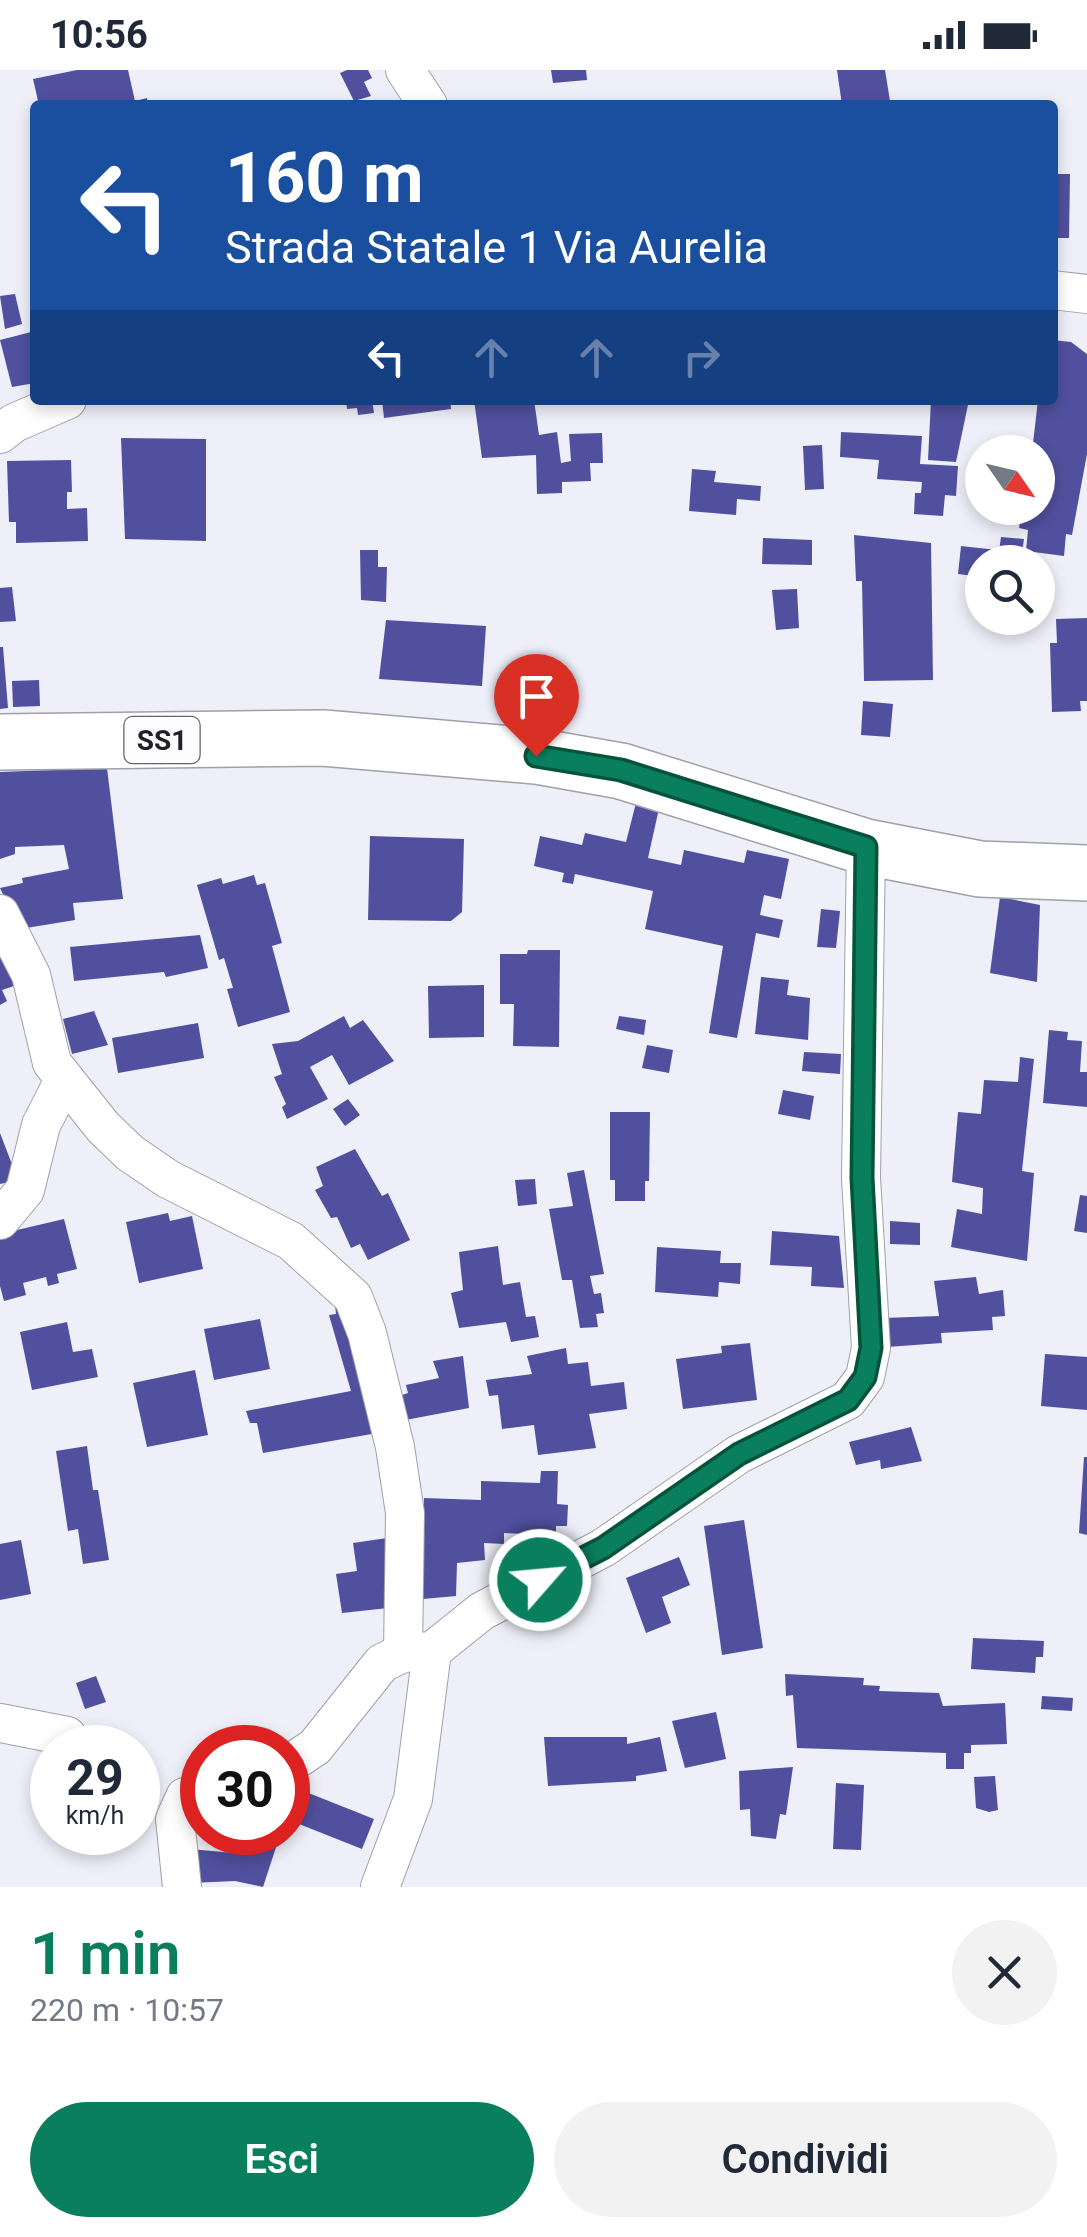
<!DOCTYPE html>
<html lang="it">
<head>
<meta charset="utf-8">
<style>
	body { margin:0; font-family:Roboto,sans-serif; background:#f2f2f3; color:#1f2937; height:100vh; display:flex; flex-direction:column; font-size:38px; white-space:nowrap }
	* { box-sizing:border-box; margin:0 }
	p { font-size:32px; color:#747a83 }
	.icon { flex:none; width:55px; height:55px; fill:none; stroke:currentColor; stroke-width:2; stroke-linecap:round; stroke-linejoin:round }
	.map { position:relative; height:1817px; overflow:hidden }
	.sheet { display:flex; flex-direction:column; background:#fff; flex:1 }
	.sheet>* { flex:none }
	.hud { position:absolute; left:30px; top:30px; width:1028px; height:305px; border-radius:10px; box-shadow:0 5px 15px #0003; background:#1a4fa0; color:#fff; overflow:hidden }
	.needle { width:65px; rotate:124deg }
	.tools { position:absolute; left:965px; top:365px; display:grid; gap:20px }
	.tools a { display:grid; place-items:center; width:90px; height:90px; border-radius:50%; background:#fff; box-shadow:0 5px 15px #0003; font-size:50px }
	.speed { position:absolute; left:30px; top:1655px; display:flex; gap:20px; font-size:50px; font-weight:700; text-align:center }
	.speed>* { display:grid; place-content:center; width:130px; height:130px; border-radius:50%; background:#fff; box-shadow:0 5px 15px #0003; line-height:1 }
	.speed small { font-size:25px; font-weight:400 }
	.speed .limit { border:15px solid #d22; background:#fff; color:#111 }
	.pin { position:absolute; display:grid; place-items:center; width:85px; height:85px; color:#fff; margin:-102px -42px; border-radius:50% 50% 50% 0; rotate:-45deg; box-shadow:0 0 10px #0007 }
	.pin .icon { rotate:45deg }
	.me { position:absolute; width:110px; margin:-55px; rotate:63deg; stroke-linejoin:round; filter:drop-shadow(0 0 8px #0008) }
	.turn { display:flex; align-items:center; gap:35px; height:210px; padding:0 30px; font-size:45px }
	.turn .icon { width:130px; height:130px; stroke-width:2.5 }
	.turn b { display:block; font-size:70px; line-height:85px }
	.lanes { display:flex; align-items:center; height:95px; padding:0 30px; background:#0003; justify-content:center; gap:50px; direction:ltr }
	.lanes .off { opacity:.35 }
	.round { display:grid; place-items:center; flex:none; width:105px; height:105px; border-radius:52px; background:#f2f2f3 }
	.head { display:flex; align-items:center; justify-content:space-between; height:170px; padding:0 30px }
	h1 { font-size:60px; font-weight:600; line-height:75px; color:#097f5d }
	.action { display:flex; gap:20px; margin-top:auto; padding:20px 30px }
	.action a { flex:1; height:115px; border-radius:60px; background:#097f5d; color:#fff; font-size:40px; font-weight:600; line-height:115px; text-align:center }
	.action a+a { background:#f2f2f3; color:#1f2937 }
	.status { display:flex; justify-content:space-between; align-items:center; height:70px; padding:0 50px; background:#fff; direction:ltr }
	.status svg { height:28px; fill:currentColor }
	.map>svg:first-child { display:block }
	.building { fill:#50509e }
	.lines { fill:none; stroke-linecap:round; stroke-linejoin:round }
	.minor-casing { stroke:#9fa0a9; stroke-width:40 }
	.primary-casing { stroke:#9fa0a9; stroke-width:58 }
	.minor { stroke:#fff; stroke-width:38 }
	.primary { stroke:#fff; stroke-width:55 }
	.route-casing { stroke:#06533c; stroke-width:25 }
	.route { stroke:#097f5d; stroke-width:18 }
	.labels { text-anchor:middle; stroke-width:10; stroke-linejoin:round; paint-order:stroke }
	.shield { fill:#fdfdff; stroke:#646467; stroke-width:2.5 }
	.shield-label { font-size:28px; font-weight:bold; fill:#222226 }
</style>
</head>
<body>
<div class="status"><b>10:56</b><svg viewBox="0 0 49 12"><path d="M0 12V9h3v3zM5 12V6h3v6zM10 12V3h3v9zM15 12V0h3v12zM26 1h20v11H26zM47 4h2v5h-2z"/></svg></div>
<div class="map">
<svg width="1087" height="1817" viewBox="0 0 1087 1817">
	<rect width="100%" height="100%" fill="#eeeff9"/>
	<g class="building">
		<path d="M 77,0 L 128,0 L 135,31 L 147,28 L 148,35 L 39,35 L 33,9 Z"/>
		<path d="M 347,0 L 368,0 L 372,8 L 364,12 L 371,26 L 354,31 L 340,3 Z"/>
		<path d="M 551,0 L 586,0 L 587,10 L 553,13 Z"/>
		<path d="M 837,0 L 885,0 L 890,31 L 895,31 L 896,35 L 842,35 Z"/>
		<path d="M 1052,104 L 1070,104 L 1069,168 L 1052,168 Z"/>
		<path d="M 15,224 L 22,254 L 5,259 L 0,226 Z"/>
		<path d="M 35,261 L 35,313 L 12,317 L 0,270 Z"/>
		<path d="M 1052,270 L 1071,272 L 1087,284 L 1087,384 L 1072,465 L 1066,464 L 1064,486 L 1026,481 L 1028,460 L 1019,458 L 1021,447 L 996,443 L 997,438 L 1038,438 L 1038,382 L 1032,382 L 1038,330 L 1052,330 Z"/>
		<path d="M 346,330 L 372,330 L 374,343 L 358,345 L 357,338 L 347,339 Z"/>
		<path d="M 382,330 L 450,330 L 451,339 L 384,348 Z"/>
		<path d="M 474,330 L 534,330 L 539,365 L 557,362 L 561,393 L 571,391 L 569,364 L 602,363 L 603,393 L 590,393 L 591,411 L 562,412 L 562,423 L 537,424 L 536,385 L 482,388 Z"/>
		<path d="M 931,330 L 969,330 L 956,392 L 928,390 Z"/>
		<path d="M 841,362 L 922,366 L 920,394 L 958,396 L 956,426 L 945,425 L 943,446 L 914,444 L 915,423 L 921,423 L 922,412 L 877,409 L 879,390 L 840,387 Z"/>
		<path d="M 121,368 L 206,369 L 206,471 L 125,469 Z"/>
		<path d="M 822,375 L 824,419 L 805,420 L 803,376 Z"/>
		<path d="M 71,390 L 72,422 L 67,422 L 67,439 L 87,438 L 88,471 L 16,473 L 16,452 L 9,452 L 7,391 Z"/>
		<path d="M 692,399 L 716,401 L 714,412 L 761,416 L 760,431 L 737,429 L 736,445 L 689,441 Z"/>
		<path d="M 854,465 L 931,473 L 933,610 L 864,611 L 862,511 L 856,511 Z"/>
		<path d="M 1001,467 L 1024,469 L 1022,483 L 999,481 Z"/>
		<path d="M 763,468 L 812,470 L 812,495 L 762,494 Z"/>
		<path d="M 961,476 L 997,480 L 995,492 L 982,492 L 982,507 L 958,504 Z"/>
		<path d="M 360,480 L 378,480 L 378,497 L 387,497 L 386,532 L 361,530 Z"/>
		<path d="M 12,517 L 16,551 L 0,552 L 0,518 Z"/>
		<path d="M 797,519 L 799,558 L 776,560 L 772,520 Z"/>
		<path d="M 1087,548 L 1087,631 L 1080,631 L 1081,641 L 1052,642 L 1050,573 L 1057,573 L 1056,549 Z"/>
		<path d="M 386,550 L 486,556 L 482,616 L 379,609 Z"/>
		<path d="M 0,577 L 3,577 L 8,638 L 0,639 Z"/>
		<path d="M 39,610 L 40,636 L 13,637 L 12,611 Z"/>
		<path d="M 863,631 L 893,634 L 890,667 L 861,665 Z"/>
		<path d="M 107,698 L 123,829 L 73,833 L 75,850 L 20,859 L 0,818 L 23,813 L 22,808 L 69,799 L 64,775 L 15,777 L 15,784 L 0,789 L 0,702 Z"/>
		<path d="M 637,729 L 660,734 L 648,788 L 681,795 L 684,780 L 744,793 L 747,780 L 789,789 L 781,829 L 764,825 L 760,845 L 783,850 L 779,868 L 756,863 L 737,968 L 709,963 L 723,876 L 645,859 L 653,821 L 575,804 L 573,814 L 562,812 L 564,803 L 534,796 L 540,766 L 582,775 L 585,763 L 626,772 Z"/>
		<path d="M 370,766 L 464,769 L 462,842 L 451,851 L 368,850 Z"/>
		<path d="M 254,805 L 257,815 L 265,813 L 282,873 L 272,876 L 290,942 L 238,957 L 227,919 L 233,918 L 224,888 L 219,890 L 197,815 L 221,808 L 223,814 Z"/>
		<path d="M 1000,827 L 1040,835 L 1037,912 L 990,903 Z"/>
		<path d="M 821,839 L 840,841 L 836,878 L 817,877 Z"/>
		<path d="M 200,865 L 208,898 L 166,907 L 164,902 L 74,911 L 70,877 Z"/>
		<path d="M 0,874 L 17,915 L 2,920 L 7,931 L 0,935 Z"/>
		<path d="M 528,880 L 560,880 L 559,977 L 513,976 L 514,934 L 500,934 L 500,884 L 527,884 Z"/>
		<path d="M 761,907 L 789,910 L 787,925 L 810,928 L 808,970 L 755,964 Z"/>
		<path d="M 484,915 L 484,967 L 429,968 L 428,916 Z"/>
		<path d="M 94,941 L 108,975 L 72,984 L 63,949 Z"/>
		<path d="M 344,946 L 350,958 L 363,950 L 394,991 L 349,1015 L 332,985 L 310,997 L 328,1029 L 287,1049 L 282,1037 L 286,1034 L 274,1007 L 282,1004 L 272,974 L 298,971 Z"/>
		<path d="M 619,946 L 646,950 L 644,965 L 616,959 Z"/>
		<path d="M 198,953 L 204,988 L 118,1003 L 112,968 Z"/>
		<path d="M 1049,960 L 1068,962 L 1067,970 L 1082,971 L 1080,1002 L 1087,1002 L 1087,1037 L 1043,1033 Z"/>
		<path d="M 647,975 L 673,980 L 669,1003 L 642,998 Z"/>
		<path d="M 804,982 L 841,984 L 840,1004 L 802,1001 Z"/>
		<path d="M 1020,987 L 1034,989 L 1022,1101 L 1034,1103 L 1027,1191 L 951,1177 L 957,1139 L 982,1144 L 983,1118 L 952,1112 L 958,1042 L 981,1044 L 984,1010 L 1018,1012 Z"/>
		<path d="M 783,1020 L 814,1026 L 810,1050 L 778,1044 Z"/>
		<path d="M 348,1029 L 360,1045 L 345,1056 L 333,1039 Z"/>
		<path d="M 610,1042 L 650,1042 L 649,1111 L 645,1111 L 645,1131 L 615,1131 L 615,1110 L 610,1110 Z"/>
		<path d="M 0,1063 L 18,1110 L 0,1114 Z"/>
		<path d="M 355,1079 L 382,1126 L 388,1123 L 410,1170 L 368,1190 L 360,1174 L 351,1178 L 337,1147 L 331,1148 L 315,1120 L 323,1116 L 316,1097 Z"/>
		<path d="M 584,1100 L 604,1204 L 590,1206 L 594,1224 L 601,1223 L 604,1243 L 596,1244 L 598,1257 L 580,1258 L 572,1210 L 562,1210 L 549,1139 L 573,1136 L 567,1103 Z"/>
		<path d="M 535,1109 L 537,1134 L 518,1136 L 515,1110 Z"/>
		<path d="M 1080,1125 L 1087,1126 L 1087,1163 L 1074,1161 Z"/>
		<path d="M 168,1143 L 170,1151 L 192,1146 L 203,1199 L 139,1213 L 126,1152 Z"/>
		<path d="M 64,1149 L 77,1199 L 57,1204 L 59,1213 L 48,1216 L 46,1207 L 23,1213 L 26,1225 L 4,1231 L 0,1216 L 0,1164 Z"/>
		<path d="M 890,1151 L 920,1153 L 920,1175 L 890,1174 Z"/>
		<path d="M 772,1161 L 839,1166 L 844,1218 L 811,1216 L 812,1197 L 770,1195 Z"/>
		<path d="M 498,1176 L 503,1215 L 520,1212 L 526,1247 L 535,1246 L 539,1267 L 511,1272 L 506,1252 L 459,1258 L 451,1223 L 463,1220 L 459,1182 Z"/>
		<path d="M 657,1177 L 721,1181 L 720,1193 L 741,1193 L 740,1214 L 719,1212 L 718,1227 L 655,1222 Z"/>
		<path d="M 976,1207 L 979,1224 L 1003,1220 L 1005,1246 L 992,1247 L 993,1260 L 941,1263 L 942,1273 L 887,1277 L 884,1248 L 939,1246 L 934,1211 Z"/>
		<path d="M 346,1233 L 383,1362 L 263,1383 L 257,1353 L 250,1353 L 246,1341 L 351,1321 L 329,1245 L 336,1244 L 335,1235 Z"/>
		<path d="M 260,1249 L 270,1299 L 214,1310 L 204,1259 Z"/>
		<path d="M 67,1252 L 73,1282 L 92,1279 L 98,1307 L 32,1320 L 20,1262 Z"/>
		<path d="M 750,1273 L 757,1330 L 683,1339 L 676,1289 L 722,1283 L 721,1276 Z"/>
		<path d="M 566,1278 L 568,1294 L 588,1292 L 591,1316 L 624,1312 L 627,1339 L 589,1344 L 596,1378 L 538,1385 L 534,1355 L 502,1359 L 498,1325 L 489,1326 L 486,1310 L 532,1304 L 527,1286 Z"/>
		<path d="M 1045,1284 L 1087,1287 L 1087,1340 L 1041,1336 Z"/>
		<path d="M 463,1286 L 469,1338 L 400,1351 L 393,1328 L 408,1323 L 406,1315 L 439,1308 L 433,1291 Z"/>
		<path d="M 195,1300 L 208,1365 L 147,1377 L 133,1313 Z"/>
		<path d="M 911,1357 L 922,1391 L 881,1399 L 880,1390 L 856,1395 L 849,1372 Z"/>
		<path d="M 87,1376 L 93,1420 L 98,1420 L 109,1490 L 83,1494 L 78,1459 L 68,1461 L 56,1381 Z"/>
		<path d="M 1084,1387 L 1087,1387 L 1087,1465 L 1079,1463 Z"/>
		<path d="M 541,1401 L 558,1401 L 557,1434 L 568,1435 L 567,1456 L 556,1456 L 556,1465 L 504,1463 L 504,1474 L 484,1473 L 485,1490 L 457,1493 L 456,1526 L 423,1529 L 417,1455 L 424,1454 L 424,1428 L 481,1430 L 481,1411 L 540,1413 Z"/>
		<path d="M 744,1450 L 763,1578 L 722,1585 L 704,1456 Z"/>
		<path d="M 401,1466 L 388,1538 L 342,1543 L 336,1504 L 357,1501 L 353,1473 Z"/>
		<path d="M 21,1470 L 31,1524 L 0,1530 L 0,1474 Z"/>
		<path d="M 679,1487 L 690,1515 L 662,1527 L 671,1553 L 646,1563 L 626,1508 Z"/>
		<path d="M 973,1568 L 1044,1571 L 1043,1587 L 1036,1587 L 1035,1603 L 971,1599 Z"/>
		<path d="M 785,1604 L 864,1608 L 863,1615 L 880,1616 L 879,1621 L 939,1623 L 943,1636 L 1005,1633 L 1007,1674 L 971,1675 L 971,1683 L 964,1683 L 964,1699 L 946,1699 L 946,1683 L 797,1678 L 793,1625 L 786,1626 Z"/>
		<path d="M 96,1606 L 106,1632 L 85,1639 L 76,1613 Z"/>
		<path d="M 1042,1626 L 1073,1628 L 1072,1641 L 1041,1639 Z"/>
		<path d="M 716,1642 L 726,1689 L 685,1698 L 672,1651 Z"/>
		<path d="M 544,1667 L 627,1667 L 627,1674 L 660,1667 L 667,1701 L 636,1706 L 636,1711 L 548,1716 Z"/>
		<path d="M 793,1697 L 786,1745 L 780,1744 L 776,1769 L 751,1766 L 750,1739 L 740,1740 L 739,1701 Z"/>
		<path d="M 995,1706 L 998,1740 L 989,1742 L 976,1738 L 974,1707 Z"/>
		<path d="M 836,1713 L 864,1715 L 861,1780 L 833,1779 Z"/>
		<path d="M 301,1720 L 374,1749 L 362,1779 L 289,1750 Z"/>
		<path d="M 251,1762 L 281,1762 L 263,1817 L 235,1811 L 191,1813 L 190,1779 L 245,1784 Z"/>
	</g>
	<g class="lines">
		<defs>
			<g id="minor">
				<path d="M 405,0 L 428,35"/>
				<path d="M 1052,220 L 1087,224"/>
				<path d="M 0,364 L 14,353 L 67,330"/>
				<path d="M 0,844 L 31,905 L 52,993 L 103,1057 L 130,1083 L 168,1109 L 291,1171 L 353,1227 L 367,1263 L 395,1377 L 405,1443 L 403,1583"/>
				<path d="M 0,1150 L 25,1120 L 41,1055 L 64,1010"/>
				<path d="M 0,1653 L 67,1666"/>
				<path d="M 288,1695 L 315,1677 L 382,1593 L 403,1583 L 432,1581 L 482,1541 L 603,1478 L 739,1384 L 848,1330 L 865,1307 L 871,1278 L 861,1108 L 866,777"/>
				<path d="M 182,1817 L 175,1749 L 185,1727 L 202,1722"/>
				<path d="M 380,1817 L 413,1729 L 432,1581"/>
			</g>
			<path id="primary" d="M 0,672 L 323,668 L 536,686 L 621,701 L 866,777 L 980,799 L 1087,803"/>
		</defs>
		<use href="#minor" class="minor-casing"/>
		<use href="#primary" class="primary-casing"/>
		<use href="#minor" class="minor"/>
		<use href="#primary" class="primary"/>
	</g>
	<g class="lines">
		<defs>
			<path id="route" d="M 536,686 L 621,700 L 866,777 L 862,1108 L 871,1278 L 865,1307 L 848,1330 L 739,1384 L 603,1478 L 540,1510"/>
		</defs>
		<use href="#route" class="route-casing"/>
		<use href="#route" class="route"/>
	</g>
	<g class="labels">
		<rect class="shield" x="124.5" y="647" width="75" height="46" rx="8"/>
		<g class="shield-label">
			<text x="162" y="680">SS1</text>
		</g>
	</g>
</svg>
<div class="tools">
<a><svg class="needle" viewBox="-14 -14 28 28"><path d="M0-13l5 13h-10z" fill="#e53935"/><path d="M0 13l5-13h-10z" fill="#747a83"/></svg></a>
<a><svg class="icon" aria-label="search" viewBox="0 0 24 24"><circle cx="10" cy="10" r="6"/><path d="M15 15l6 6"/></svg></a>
</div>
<div class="speed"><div>29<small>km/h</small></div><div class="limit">30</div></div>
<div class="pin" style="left:536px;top:686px;background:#d93025"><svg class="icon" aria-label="arrive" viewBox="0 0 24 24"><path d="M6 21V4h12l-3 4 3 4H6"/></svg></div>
<svg class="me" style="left:540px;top:1510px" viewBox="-20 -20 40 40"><circle r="17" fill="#097f5d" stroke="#fff" stroke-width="3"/><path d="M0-11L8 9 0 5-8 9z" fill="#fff"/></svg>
<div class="hud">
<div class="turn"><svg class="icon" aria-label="left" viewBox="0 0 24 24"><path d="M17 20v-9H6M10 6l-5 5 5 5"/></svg><div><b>160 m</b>Strada Statale 1 Via Aurelia</div></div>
<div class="lanes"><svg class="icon" aria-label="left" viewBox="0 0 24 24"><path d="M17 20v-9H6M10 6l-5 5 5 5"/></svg><svg class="icon off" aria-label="ahead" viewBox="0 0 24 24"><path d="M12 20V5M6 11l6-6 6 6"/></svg><svg class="icon off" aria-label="ahead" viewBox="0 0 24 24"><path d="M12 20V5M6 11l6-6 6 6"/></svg><svg class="icon off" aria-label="right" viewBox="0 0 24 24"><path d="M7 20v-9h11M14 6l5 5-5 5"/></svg></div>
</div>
</div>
<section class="sheet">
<div class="head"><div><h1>1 min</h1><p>220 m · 10:57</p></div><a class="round"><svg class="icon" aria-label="close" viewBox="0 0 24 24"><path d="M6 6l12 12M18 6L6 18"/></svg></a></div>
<div class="action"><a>Esci</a><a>Condividi</a></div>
</section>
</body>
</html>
